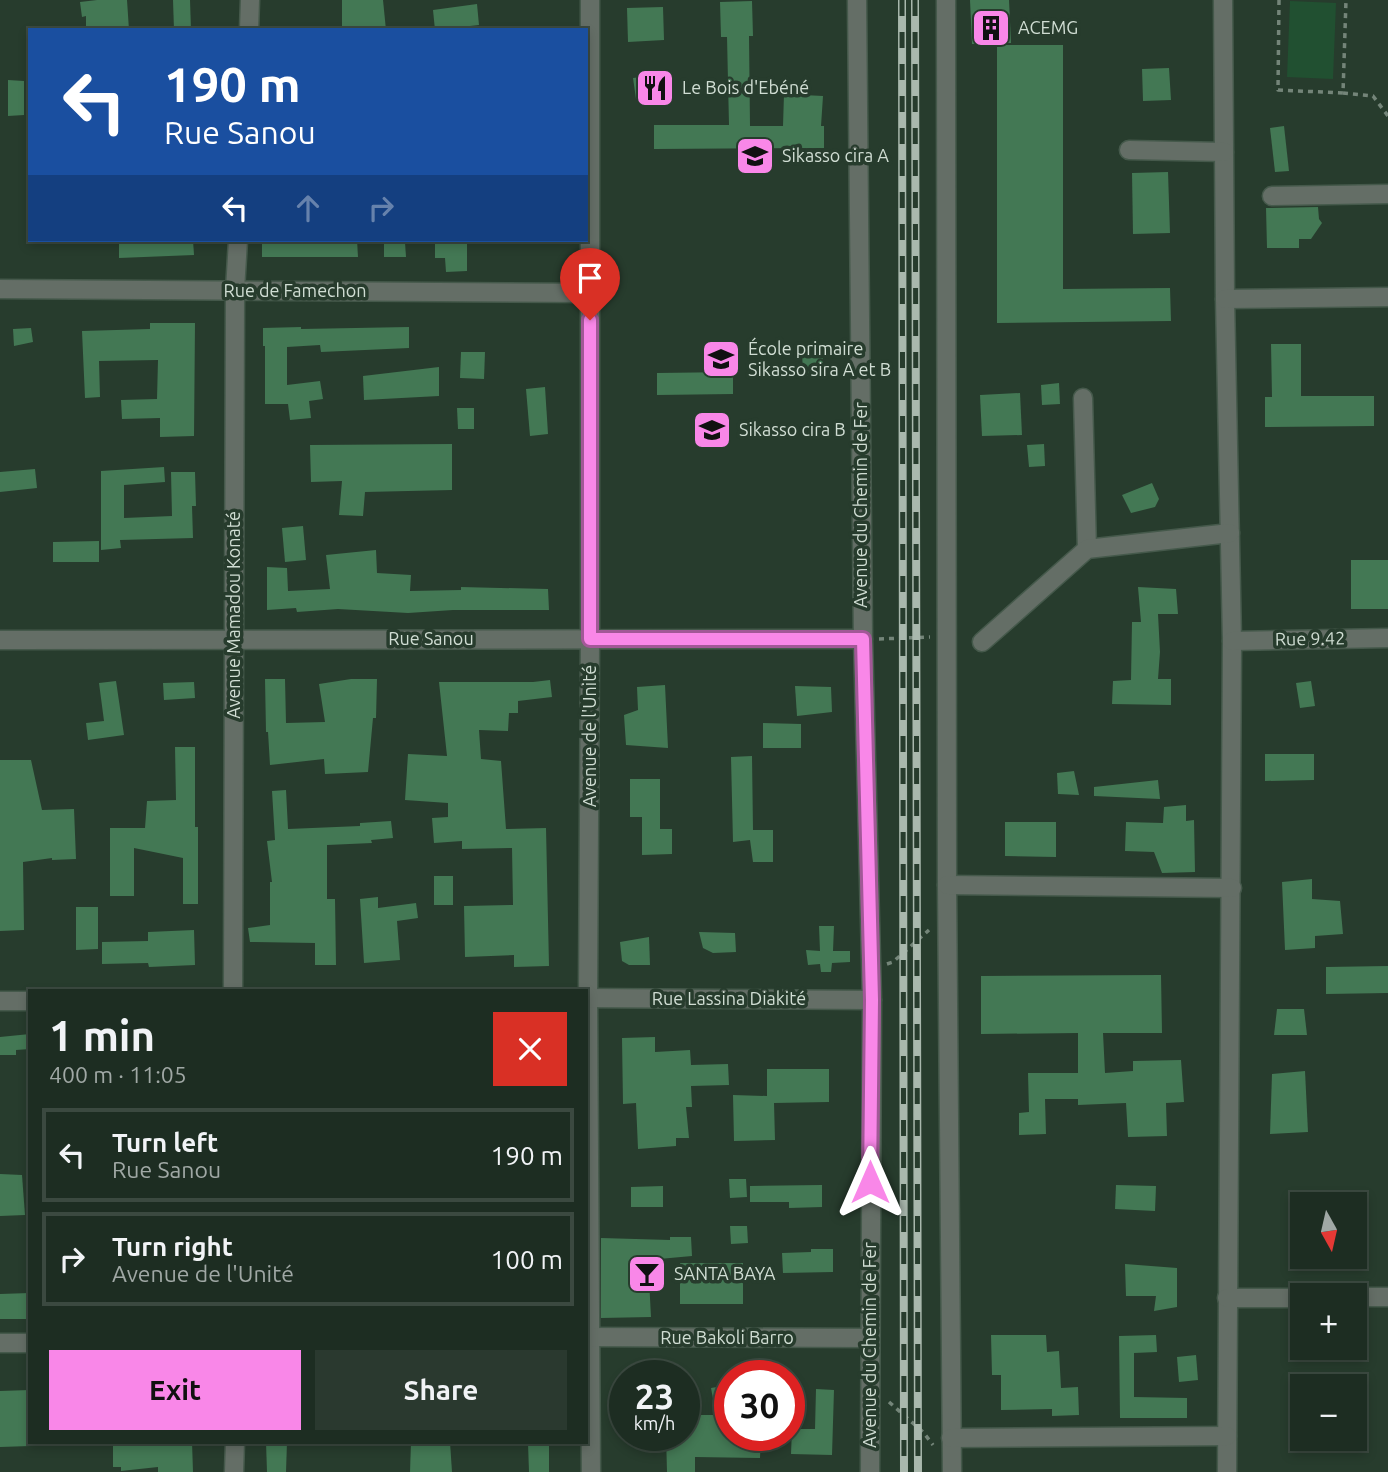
<!DOCTYPE html>
<html lang="en">
<head>
<meta charset="utf-8">
<style>
	body { margin:0; font-family:Ubuntu,sans-serif; background:#2a392f; color:#f1f3f6; height:100vh; display:flex; flex-direction:column; font-size:26px; white-space:nowrap }
	* { box-sizing:border-box; margin:0 }
	p { font-size:23px; color:#a0a8a5 }
	.icon { flex:none; width:38px; height:38px; fill:none; stroke:currentColor; stroke-width:2; stroke-linecap:round; stroke-linejoin:round }
	.map { position:relative; flex:1; overflow:hidden }
	.details { position:absolute; left:28px; top:989px; width:560px; height:455px; display:flex; flex-direction:column; background:#1d2d22; border-radius:0px; box-shadow:0 4px 10px #0003,0 0 0 2px #3b4940 }
	.details>* { flex:none }
	.hud { position:absolute; left:28px; top:28px; width:560px; height:214px; border-radius:0px; box-shadow:0 4px 10px #0003,0 0 0 2px #3b4940; background:#1a4fa0; color:#fff; overflow:hidden }
	.needle { width:46px; rotate:172deg }
	.buttons { position:absolute; left:1290px; top:1192px; display:grid; gap:14px }
	.buttons a { display:grid; place-items:center; width:77px; height:77px; border-radius:0px; background:#1d2d22; box-shadow:0 4px 10px #0003,0 0 0 2px #3b4940; font-size:35px }
	.speed { position:absolute; left:609px; top:1360px; display:flex; gap:14px; font-size:35px; font-weight:700; text-align:center }
	.speed>* { display:grid; place-content:center; width:91px; height:91px; border-radius:50%; background:#1d2d22; box-shadow:0 4px 10px #0003,0 0 0 2px #3b4940; line-height:1 }
	.speed small { font-size:18px; font-weight:400 }
	.speed .limit { border:10px solid #d22; background:#fff; color:#111 }
	.pin { position:absolute; display:grid; place-items:center; width:60px; height:60px; color:#fff; margin:-72px -30px; border-radius:50% 50% 50% 0; rotate:-45deg; box-shadow:0 0 7px #0007 }
	.pin .icon { rotate:45deg }
	.me { position:absolute; width:77px; margin:-38px; rotate:0deg; stroke-linejoin:round; filter:drop-shadow(0 0 5px #0008) }
	.turn { display:flex; align-items:center; gap:24px; height:147px; padding:0 21px; font-size:32px }
	.turn .icon { width:91px; height:91px; stroke-width:2.5 }
	.turn b { display:block; font-size:49px; line-height:60px }
	.lanes { display:flex; align-items:center; height:66px; padding:0 21px; background:#0003; justify-content:center; gap:35px; direction:ltr }
	.lanes .off { opacity:.35 }
	.round { display:grid; place-items:center; flex:none; width:74px; height:74px; border-radius:0px; background:#2a392f }
	.overview { display:flex; align-items:center; justify-content:space-between; height:119px; padding:0 21px }
	h1 { font-size:42px; font-weight:600; line-height:52px }
	.button { display:flex; gap:14px; margin-top:auto; padding:14px 21px }
	.button a { flex:1; height:80px; border-radius:0px; background:#f987e8; color:#111; font-size:28px; font-weight:600; line-height:80px; text-align:center }
	.button a+a { background:#2a392f; color:#f1f3f6 }
	ul { padding:0; list-style:none }
	li { display:flex; align-items:center; gap:21px; height:94px; margin:0 14px 10px; padding:0 7px; border:4px solid #3b4940; border-radius:0px }
	li div { flex:1 }
	li b { display:block; font-size:26px }
	li em { font-style:normal }
	.map>svg:first-child { display:block }
	.green { fill:#215031 }
	.building { fill:#437854 }
	.lines { fill:none; stroke-linecap:round; stroke-linejoin:round }
	.minor-casing { stroke:#45594b; stroke-width:21 }
	.path { stroke:#748579; stroke-width:3.5; stroke-dasharray:5 5; stroke-linecap:butt }
	.minor { stroke:#646e66; stroke-width:18 }
	.rail-casing { stroke:#a9b8ad; stroke-width:8 }
	.rail { stroke:#273c2d; stroke-width:5; stroke-dasharray:16; stroke-linecap:butt }
	.route-casing { stroke:#a25897; stroke-width:18 }
	.route { stroke:#f987e8; stroke-width:12 }
	.labels { text-anchor:middle; stroke-width:7; stroke-linejoin:round; paint-order:stroke }
	.poi-label { font-size:18px; fill:#d0ddd3; stroke:#273c2d; text-anchor:start }
	.street-label { font-size:18px; fill:#d0ddd3; stroke:#273c2d }
</style>
</head>
<body>
<div class="map">
<svg width="1388" height="1472" viewBox="0 0 1388 1472">
	<rect width="100%" height="100%" fill="#273c2d"/>
	<path class="green" d="M 1290,1 L 1336,3 L 1333,79 L 1287,77 Z"/>
	<g class="building">
		<path d="M 97,0 L 127,0 L 129,30 L 86,30 L 86,16 L 82,17 L 80,2 Z"/>
		<path d="M 173,0 L 190,0 L 191,30 L 174,30 Z"/>
		<path d="M 342,0 L 383,0 L 386,30 L 342,30 Z"/>
		<path d="M 970,0 L 1009,0 L 1011,43 L 972,44 Z"/>
		<path d="M 752,1 L 753,36 L 749,36 L 750,126 L 783,126 L 784,94 L 823,96 L 821,126 L 824,126 L 824,148 L 654,149 L 654,125 L 729,125 L 727,37 L 721,37 L 720,2 Z"/>
		<path d="M 477,4 L 479,25 L 435,30 L 433,10 Z"/>
		<path d="M 663,7 L 664,40 L 628,42 L 627,8 Z"/>
		<path d="M 997,45 L 1063,45 L 1063,289 L 1170,288 L 1171,321 L 997,323 Z"/>
		<path d="M 1169,68 L 1171,100 L 1143,101 L 1142,69 Z"/>
		<path d="M 649,76 L 651,97 L 636,99 L 633,78 Z"/>
		<path d="M 8,80 L 24,81 L 24,115 L 8,116 Z"/>
		<path d="M 1284,126 L 1289,171 L 1275,172 L 1270,128 Z"/>
		<path d="M 1168,172 L 1170,233 L 1133,234 L 1132,173 Z"/>
		<path d="M 1318,207 L 1319,219 L 1322,223 L 1311,239 L 1299,239 L 1299,248 L 1267,248 L 1266,208 Z"/>
		<path d="M 193,240 L 194,255 L 119,258 L 119,242 Z"/>
		<path d="M 262,240 L 357,240 L 358,257 L 262,257 Z"/>
		<path d="M 467,241 L 467,271 L 446,272 L 445,258 L 435,258 L 435,242 Z"/>
		<path d="M 405,242 L 406,257 L 384,257 L 384,243 Z"/>
		<path d="M 150,323 L 195,323 L 194,436 L 160,437 L 160,418 L 122,419 L 121,400 L 157,399 L 158,360 L 99,361 L 100,397 L 85,398 L 82,331 L 150,329 Z"/>
		<path d="M 301,327 L 301,329 L 409,327 L 409,348 L 321,352 L 320,345 L 287,347 L 287,385 L 320,381 L 323,399 L 309,401 L 311,418 L 290,420 L 288,404 L 265,404 L 265,346 L 263,346 L 263,328 Z"/>
		<path d="M 31,328 L 33,342 L 14,346 L 13,329 Z"/>
		<path d="M 1271,344 L 1301,344 L 1301,396 L 1374,396 L 1374,426 L 1265,427 L 1265,397 L 1272,397 Z"/>
		<path d="M 822,349 L 824,375 L 803,376 L 802,350 Z"/>
		<path d="M 461,352 L 485,352 L 484,379 L 460,378 Z"/>
		<path d="M 439,367 L 439,396 L 364,400 L 363,376 Z"/>
		<path d="M 733,372 L 733,394 L 657,395 L 657,373 Z"/>
		<path d="M 1059,383 L 1060,404 L 1042,405 L 1041,385 Z"/>
		<path d="M 545,387 L 548,434 L 530,436 L 526,389 Z"/>
		<path d="M 1020,393 L 1022,435 L 982,436 L 980,395 Z"/>
		<path d="M 457,408 L 474,408 L 474,429 L 458,429 Z"/>
		<path d="M 452,444 L 452,490 L 365,492 L 363,516 L 339,515 L 342,481 L 311,482 L 310,445 Z"/>
		<path d="M 1044,444 L 1045,466 L 1029,467 L 1027,445 Z"/>
		<path d="M 164,467 L 165,482 L 124,485 L 124,518 L 172,516 L 171,472 L 195,472 L 196,506 L 192,506 L 193,538 L 120,540 L 121,548 L 101,550 L 101,471 Z"/>
		<path d="M 35,469 L 37,488 L 0,492 L 0,472 Z"/>
		<path d="M 1152,483 L 1159,499 L 1155,507 L 1131,513 L 1122,495 Z"/>
		<path d="M 303,526 L 306,560 L 285,562 L 282,528 Z"/>
		<path d="M 99,541 L 99,562 L 53,562 L 53,542 Z"/>
		<path d="M 376,550 L 377,573 L 411,575 L 410,591 L 461,590 L 461,587 L 548,589 L 549,610 L 453,610 L 408,613 L 338,609 L 297,612 L 296,608 L 267,610 L 267,567 L 287,568 L 288,591 L 330,589 L 326,555 Z"/>
		<rect x="1351" y="560" width="37" height="49"/>
		<path d="M 1138,587 L 1176,589 L 1178,614 L 1158,614 L 1160,652 L 1158,679 L 1171,679 L 1171,705 L 1112,704 L 1113,681 L 1131,680 L 1132,622 L 1141,622 Z"/>
		<path d="M 265,679 L 285,679 L 286,723 L 325,722 L 319,684 L 351,679 L 377,679 L 376,718 L 373,718 L 368,772 L 325,774 L 324,759 L 270,765 L 268,732 L 266,732 Z"/>
		<path d="M 550,680 L 552,697 L 518,701 L 518,713 L 509,713 L 508,731 L 479,730 L 481,759 L 501,761 L 506,829 L 546,828 L 549,966 L 514,967 L 514,955 L 465,957 L 464,906 L 513,905 L 512,848 L 462,849 L 462,841 L 434,843 L 432,818 L 448,817 L 448,803 L 405,800 L 408,754 L 447,756 L 439,682 L 533,682 Z"/>
		<path d="M 116,681 L 124,735 L 88,740 L 86,723 L 104,721 L 99,683 Z"/>
		<path d="M 1311,681 L 1315,706 L 1300,708 L 1296,683 Z"/>
		<path d="M 194,682 L 195,698 L 164,700 L 163,683 Z"/>
		<path d="M 665,685 L 668,748 L 626,745 L 624,715 L 638,710 L 637,687 Z"/>
		<path d="M 795,686 L 831,687 L 832,712 L 797,716 Z"/>
		<path d="M 763,723 L 801,724 L 801,748 L 763,748 Z"/>
		<path d="M 175,747 L 195,747 L 195,827 L 198,827 L 198,904 L 183,904 L 183,858 L 134,848 L 134,896 L 110,896 L 110,828 L 145,828 L 147,801 L 176,800 Z"/>
		<path d="M 1265,754 L 1314,754 L 1314,780 L 1265,781 Z"/>
		<path d="M 752,756 L 753,830 L 773,830 L 773,862 L 753,862 L 750,840 L 733,842 L 731,757 Z"/>
		<path d="M 0,760 L 31,760 L 42,810 L 74,809 L 76,859 L 52,860 L 52,858 L 23,862 L 24,930 L 0,931 Z"/>
		<path d="M 1074,771 L 1079,795 L 1058,794 L 1057,773 Z"/>
		<path d="M 630,779 L 660,779 L 660,829 L 672,829 L 672,854 L 642,855 L 642,817 L 630,817 Z"/>
		<path d="M 1158,780 L 1160,799 L 1094,796 L 1094,787 Z"/>
		<path d="M 286,790 L 288,829 L 360,826 L 360,823 L 391,821 L 393,838 L 371,840 L 372,843 L 327,845 L 327,899 L 335,899 L 336,965 L 315,965 L 315,943 L 250,942 L 248,928 L 270,925 L 270,882 L 272,882 L 267,841 L 275,840 L 272,791 Z"/>
		<path d="M 1186,805 L 1186,821 L 1194,820 L 1195,872 L 1162,873 L 1154,852 L 1125,851 L 1126,822 L 1163,823 L 1164,807 Z"/>
		<path d="M 1005,822 L 1056,822 L 1056,857 L 1005,856 Z"/>
		<rect x="434" y="876" width="19" height="29"/>
		<path d="M 1312,879 L 1312,899 L 1340,901 L 1343,934 L 1315,936 L 1315,948 L 1285,950 L 1282,882 Z"/>
		<path d="M 378,897 L 378,908 L 416,903 L 418,918 L 397,921 L 400,960 L 364,963 L 360,899 Z"/>
		<path d="M 76,907 L 98,907 L 98,949 L 76,950 Z"/>
		<path d="M 819,926 L 834,926 L 833,951 L 850,951 L 850,962 L 832,963 L 831,972 L 821,972 L 820,964 L 808,965 L 806,950 L 820,951 Z"/>
		<path d="M 194,930 L 195,965 L 149,967 L 148,963 L 102,964 L 102,942 L 148,941 L 148,932 Z"/>
		<path d="M 699,932 L 735,933 L 736,952 L 713,953 L 703,948 Z"/>
		<path d="M 649,937 L 650,965 L 629,965 L 622,961 L 620,942 Z"/>
		<path d="M 1388,966 L 1388,993 L 1326,994 L 1326,967 Z"/>
		<path d="M 1161,975 L 1162,1033 L 1103,1033 L 1105,1073 L 1133,1071 L 1133,1061 L 1181,1060 L 1184,1102 L 1166,1103 L 1167,1136 L 1128,1137 L 1126,1103 L 1078,1105 L 1078,1099 L 1045,1099 L 1046,1134 L 1019,1135 L 1019,1113 L 1029,1112 L 1028,1073 L 1078,1073 L 1078,1033 L 981,1034 L 981,976 Z"/>
		<path d="M 1277,1009 L 1304,1009 L 1307,1035 L 1274,1035 Z"/>
		<path d="M 30,1034 L 30,1049 L 16,1050 L 16,1055 L 0,1055 L 0,1037 Z"/>
		<path d="M 655,1037 L 655,1052 L 690,1050 L 691,1065 L 728,1064 L 729,1085 L 691,1086 L 692,1107 L 686,1107 L 689,1138 L 676,1138 L 676,1146 L 638,1149 L 636,1103 L 623,1104 L 622,1038 Z"/>
		<path d="M 767,1069 L 829,1069 L 829,1102 L 774,1103 L 775,1140 L 734,1141 L 733,1095 L 767,1096 Z"/>
		<path d="M 1305,1071 L 1308,1132 L 1270,1134 L 1272,1074 Z"/>
		<path d="M 0,1174 L 22,1175 L 25,1215 L 0,1216 Z"/>
		<path d="M 729,1179 L 746,1179 L 747,1197 L 730,1198 Z"/>
		<path d="M 822,1185 L 822,1207 L 789,1208 L 789,1202 L 750,1202 L 750,1186 Z"/>
		<path d="M 1116,1185 L 1156,1186 L 1155,1211 L 1115,1209 Z"/>
		<path d="M 663,1186 L 663,1207 L 631,1207 L 631,1187 Z"/>
		<path d="M 730,1226 L 747,1226 L 748,1243 L 731,1244 Z"/>
		<path d="M 670,1237 L 691,1237 L 692,1256 L 648,1260 L 651,1317 L 601,1318 L 601,1238 L 670,1240 Z"/>
		<path d="M 811,1249 L 833,1249 L 833,1272 L 783,1273 L 782,1253 L 811,1252 Z"/>
		<rect x="680" y="1263" width="63" height="41"/>
		<path d="M 1125,1264 L 1177,1268 L 1177,1307 L 1154,1311 L 1156,1296 L 1126,1296 Z"/>
		<path d="M 30,1293 L 30,1319 L 0,1319 L 0,1294 Z"/>
		<path d="M 991,1335 L 1046,1335 L 1047,1352 L 1059,1351 L 1061,1388 L 1078,1387 L 1079,1415 L 1052,1416 L 1052,1409 L 1001,1410 L 1001,1375 L 992,1375 Z"/>
		<path d="M 1156,1335 L 1157,1352 L 1134,1353 L 1134,1397 L 1187,1398 L 1187,1418 L 1120,1418 L 1119,1336 Z"/>
		<path d="M 1196,1355 L 1198,1380 L 1179,1382 L 1177,1357 Z"/>
		<path d="M 728,1385 L 730,1435 L 761,1435 L 760,1458 L 695,1457 L 695,1472 L 667,1472 L 666,1435 L 684,1435 L 684,1422 L 697,1421 L 697,1415 L 716,1415 L 711,1388 Z"/>
		<path d="M 816,1389 L 834,1390 L 832,1455 L 791,1454 L 792,1429 L 815,1429 Z"/>
		<path d="M 30,1390 L 30,1446 L 0,1447 L 0,1391 Z"/>
		<path d="M 113,1442 L 192,1442 L 193,1472 L 158,1472 L 158,1467 L 121,1471 L 121,1467 L 113,1467 Z"/>
		<path d="M 266,1442 L 287,1442 L 286,1472 L 267,1472 Z"/>
		<path d="M 411,1442 L 450,1442 L 452,1472 L 410,1472 Z"/>
		<path d="M 528,1443 L 549,1443 L 549,1472 L 529,1472 Z"/>
	</g>
	<g class="lines">
		<defs>
			<g id="minor">
				<path d="M 590,0 L 590,639 L 588,998 L 591,1472"/>
				<path d="M 857,0 L 863,639 L 872,1000 L 870,1472"/>
				<path d="M 946,0 L 947,885 L 952,1472"/>
				<path d="M 1223,0 L 1225,299 L 1232,641 L 1227,1472"/>
				<path d="M 249,30 L 250,0"/>
				<path d="M 1129,150 L 1224,152"/>
				<path d="M 1272,196 L 1388,194"/>
				<path d="M 0,289 L 590,293"/>
				<path d="M 1225,299 L 1388,297"/>
				<path d="M 1083,398 L 1087,549"/>
				<path d="M 0,640 L 863,639"/>
				<path d="M 1232,641 L 1388,638"/>
				<path d="M 982,642 L 1087,549 L 1230,533"/>
				<path d="M 947,885 L 1232,888"/>
				<path d="M 233,990 L 235,290 L 238,240"/>
				<path d="M 586,998 L 872,1000"/>
				<path d="M 0,1001 L 30,1001"/>
				<path d="M 1354,1297 L 1388,1297"/>
				<path d="M 1227,1298 L 1302,1298"/>
				<path d="M 586,1337 L 869,1338"/>
				<path d="M 0,1343 L 30,1343"/>
				<path d="M 951,1438 L 1227,1436"/>
				<path d="M 234,1472 L 235,1442"/>
			</g>
		</defs>
		<use href="#minor" class="minor-casing"/>
		<g class="path">
			<path d="M 1279,0 L 1278,90 L 1343,93 L 1346,0"/>
			<path d="M 1343,93 L 1373,96 L 1388,116"/>
			<path d="M 879,639 L 930,637"/>
			<path d="M 887,964 L 893,962 L 929,930"/>
			<path d="M 889,1402 L 923,1432 L 933,1445"/>
		</g>
		<use href="#minor" class="minor"/>
		<defs>
			<g id="rail">
				<path d="M 902,0 L 904,1472"/>
				<path d="M 915,0 L 918,1472"/>
			</g>
		</defs>
		<use href="#rail" class="rail-casing"/>
		<use href="#rail" class="rail"/>
	</g>
	<g class="lines">
		<defs>
			<path id="route" d="M 590,320 L 590,639 L 863,639 L 872,1000 L 870,1182"/>
		</defs>
		<use href="#route" class="route-casing"/>
		<use href="#route" class="route"/>
	</g>
	<defs>
		<symbol id="building-square" viewBox="-11 -11 22 22"><rect x="-9" y="-9" width="18" height="18" rx="4" fill="#f987e8" stroke="#273c2d"/><path d="M-4-6H4V6H1V3H-1V6H-4ZM-2.5-4.3h1.7v1.8h-1.7ZM.8-4.3h1.7v1.8H.8ZM-2.5-1h1.7V.8h-1.7ZM.8-1h1.7V.8H.8Z" fill="#111"/></symbol>
		<symbol id="restaurant-square" viewBox="-11 -11 22 22"><rect x="-9" y="-9" width="18" height="18" rx="4" fill="#f987e8" stroke="#273c2d"/><path d="M-5-6h1v4h1v-4h1v4h1v-4h1v5L-1.5 .5V6h-2V.5L-5-1ZM5-6V6H3V1.5H1.5Q1.5-4 5-6Z" fill="#111"/></symbol>
		<symbol id="school-square" viewBox="-11 -11 22 22"><rect x="-9" y="-9" width="18" height="18" rx="4" fill="#f987e8" stroke="#273c2d"/><path d="M0-5L7-2L0 1L-7-2ZM-4 1L0 2.5L4 1V4Q0 6-4 4Z" fill="#111"/></symbol>
		<symbol id="bar-square" viewBox="-11 -11 22 22"><rect x="-9" y="-9" width="18" height="18" rx="4" fill="#f987e8" stroke="#273c2d"/><path d="M-6-5H6L.8 .8V4.5H3.5V6h-7V4.5H-.8V.8Z" fill="#111"/></symbol>
	</defs>
	<g fill-rule="evenodd">
		<use href="#building-square" x="969" y="6" width="44" height="44"/>
		<use href="#restaurant-square" x="633" y="66" width="44" height="44"/>
		<use href="#school-square" x="733" y="134" width="44" height="44"/>
		<use href="#school-square" x="699" y="337" width="44" height="44"/>
		<use href="#school-square" x="690" y="408" width="44" height="44"/>
		<use href="#bar-square" x="625" y="1252" width="44" height="44"/>
	</g>
	<g class="labels">
		<g class="poi-label">
			<text x="1018" y="34">ACEMG</text>
			<text x="682" y="94">Le Bois d'Ebéné</text>
			<text x="782" y="162">Sikasso cira A</text>
			<text x="748" y="355">École primaire<tspan x="748" dy="21">Sikasso sira A et B</tspan></text>
			<text x="739" y="436">Sikasso cira B</text>
			<text x="674" y="1280">SANTA BAYA</text>
		</g>
		<g class="street-label">
			<text x="295" y="297">Rue de Famechon</text>
			<text transform="translate(861 505) rotate(-90)" y="6">Avenue du Chemin de Fer</text>
			<text transform="translate(234 615) rotate(-90)" y="6">Avenue Mamadou Konaté</text>
			<text x="431" y="645">Rue Sanou</text>
			<text transform="translate(1310 639) rotate(-1)" y="6">Rue 9.42</text>
			<text transform="translate(590 736) rotate(-90)" y="6">Avenue de l'Unité</text>
			<text x="729" y="1005">Rue Lassina Diakité</text>
			<text x="727" y="1344">Rue Bakoli Barro</text>
			<text transform="translate(870 1345) rotate(-90)" y="6">Avenue du Chemin de Fer</text>
		</g>
	</g>
</svg>
<div class="buttons">
<a><svg class="needle" viewBox="-14 -14 28 28"><path d="M0-13l5 13h-10z" fill="#e53935"/><path d="M0 13l5-13h-10z" fill="#a0a8a5"/></svg></a>
<a>+</a>
<a>−</a>
</div>
<div class="speed"><div>23<small>km/h</small></div><div class="limit">30</div></div>
<div class="pin" style="left:590px;top:320px;background:#d93025"><svg class="icon" aria-label="arrive" viewBox="0 0 24 24"><path d="M6 21V4h12l-3 4 3 4H6"/></svg></div>
<svg class="me" style="left:870px;top:1182px" viewBox="-20 -20 40 40"><path d="M0-17L14 15 0 8-14 15z" fill="#f987e8" stroke="#fff" stroke-width="4"/></svg>
<div class="hud">
<div class="turn"><svg class="icon" aria-label="left" viewBox="0 0 24 24"><path d="M17 20v-9H6M10 6l-5 5 5 5"/></svg><div><b>190 m</b>Rue Sanou</div></div>
<div class="lanes"><svg class="icon" aria-label="left" viewBox="0 0 24 24"><path d="M17 20v-9H6M10 6l-5 5 5 5"/></svg><svg class="icon off" aria-label="ahead" viewBox="0 0 24 24"><path d="M12 20V5M6 11l6-6 6 6"/></svg><svg class="icon off" aria-label="right" viewBox="0 0 24 24"><path d="M7 20v-9h11M14 6l5 5-5 5"/></svg></div>
</div>
<section class="details">
<div class="overview"><div><h1>1 min</h1><p>400 m · 11:05</p></div><a class="round" style="background:#d93025;color:#fff"><svg class="icon" aria-label="close" viewBox="0 0 24 24"><path d="M6 6l12 12M18 6L6 18"/></svg></a></div>
<ul>
<li><svg class="icon" aria-label="left" viewBox="0 0 24 24"><path d="M17 20v-9H6M10 6l-5 5 5 5"/></svg><div><b>Turn left</b><p>Rue Sanou</p></div><em>190 m</em></li>
<li><svg class="icon" aria-label="right" viewBox="0 0 24 24"><path d="M7 20v-9h11M14 6l5 5-5 5"/></svg><div><b>Turn right</b><p>Avenue de l'Unité</p></div><em>100 m</em></li>
</ul>
<div class="button"><a>Exit</a><a>Share</a></div>
</section>
</div>
</body>
</html>
